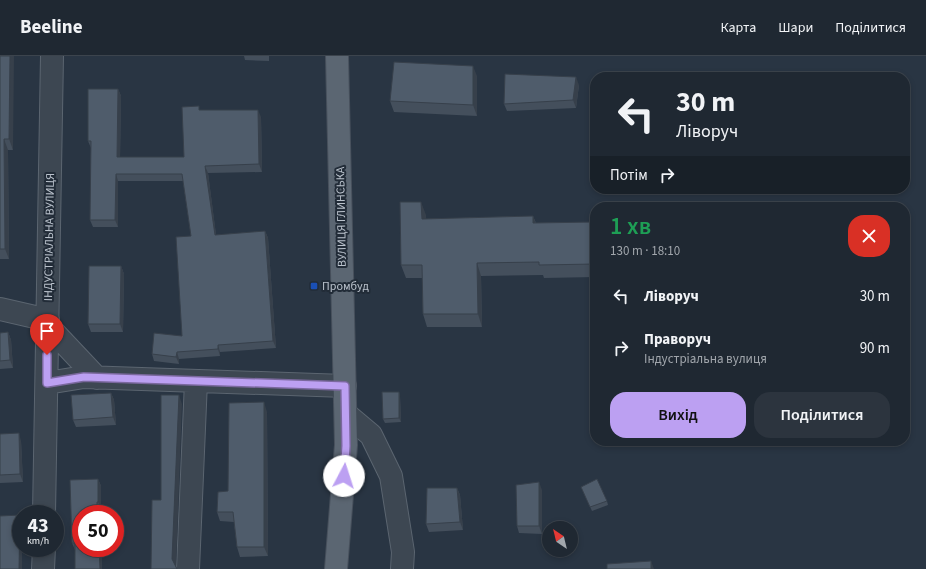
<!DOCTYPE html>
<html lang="uk">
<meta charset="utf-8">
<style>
:root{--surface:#1f2832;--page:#2c343e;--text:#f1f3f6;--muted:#a1a6ac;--line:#3c444d;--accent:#bca0f2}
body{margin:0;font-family:"Source Sans 3",sans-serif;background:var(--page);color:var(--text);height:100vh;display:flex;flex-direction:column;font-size:15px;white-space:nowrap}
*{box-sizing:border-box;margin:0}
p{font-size:13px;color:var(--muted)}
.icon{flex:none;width:22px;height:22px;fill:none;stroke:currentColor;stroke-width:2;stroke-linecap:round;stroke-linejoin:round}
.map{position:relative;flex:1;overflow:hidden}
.details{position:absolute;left:590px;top:146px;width:320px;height:244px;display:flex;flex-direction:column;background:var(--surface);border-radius:16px;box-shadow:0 2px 6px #0003,0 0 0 1px var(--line)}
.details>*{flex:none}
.hud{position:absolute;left:590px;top:16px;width:320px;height:122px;border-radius:16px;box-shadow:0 2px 6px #0003,0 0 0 1px var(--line);background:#1f2832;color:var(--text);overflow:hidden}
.needle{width:26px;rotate:325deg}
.buttons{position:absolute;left:542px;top:465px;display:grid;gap:8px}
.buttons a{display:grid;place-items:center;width:36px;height:36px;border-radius:50%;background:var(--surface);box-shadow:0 2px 6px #0003,0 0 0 1px var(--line);font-size:20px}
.speed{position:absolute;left:12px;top:449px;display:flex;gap:8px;font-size:20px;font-weight:700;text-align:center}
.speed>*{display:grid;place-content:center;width:52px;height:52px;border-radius:50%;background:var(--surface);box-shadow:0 2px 6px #0003,0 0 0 1px var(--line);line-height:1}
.speed small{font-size:10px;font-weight:400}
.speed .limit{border:6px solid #d22;background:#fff;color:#111}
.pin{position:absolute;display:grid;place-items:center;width:34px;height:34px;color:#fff;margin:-41px -17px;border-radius:50% 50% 50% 0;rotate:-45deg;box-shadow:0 0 4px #0007}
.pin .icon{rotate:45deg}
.me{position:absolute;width:44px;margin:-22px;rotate:5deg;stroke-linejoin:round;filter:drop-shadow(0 0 3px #0008)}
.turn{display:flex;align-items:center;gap:14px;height:84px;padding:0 20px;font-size:18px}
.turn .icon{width:52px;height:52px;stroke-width:2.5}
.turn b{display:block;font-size:28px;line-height:34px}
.then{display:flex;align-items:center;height:38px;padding:0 20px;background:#0003;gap:8px;font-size:15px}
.round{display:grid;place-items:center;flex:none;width:42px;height:42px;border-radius:16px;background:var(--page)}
.head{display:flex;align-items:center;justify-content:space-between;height:68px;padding:0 20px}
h1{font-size:24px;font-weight:600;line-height:30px;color:#1e9e55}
.action{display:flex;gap:8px;margin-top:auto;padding:8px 20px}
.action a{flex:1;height:46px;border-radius:16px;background:var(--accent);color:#111;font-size:16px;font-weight:600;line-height:46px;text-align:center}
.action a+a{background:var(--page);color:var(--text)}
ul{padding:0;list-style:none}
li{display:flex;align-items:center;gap:12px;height:52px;padding:0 20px}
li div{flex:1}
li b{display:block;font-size:15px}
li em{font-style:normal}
header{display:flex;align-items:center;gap:24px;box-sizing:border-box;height:56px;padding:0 20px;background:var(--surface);border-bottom:1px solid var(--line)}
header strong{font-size:19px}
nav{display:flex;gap:22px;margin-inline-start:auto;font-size:14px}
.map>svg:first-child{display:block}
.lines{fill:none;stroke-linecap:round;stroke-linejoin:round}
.minor-casing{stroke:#5b6570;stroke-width:24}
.major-casing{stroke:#47505c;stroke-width:24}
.minor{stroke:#3d4752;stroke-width:22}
.major{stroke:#5b6672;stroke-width:22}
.wall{fill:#444f5c}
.shaded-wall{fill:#37404b}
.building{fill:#4f5c6b;stroke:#37404b}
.route-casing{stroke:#7a689d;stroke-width:10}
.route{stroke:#bca0f2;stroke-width:7}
.transit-dot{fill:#1a4fb4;stroke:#222c38;stroke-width:1.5}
.labels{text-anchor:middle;stroke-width:4;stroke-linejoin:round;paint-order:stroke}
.street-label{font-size:12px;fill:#bac2cc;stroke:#222c38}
.poi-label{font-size:12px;fill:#bac2cc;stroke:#222c38;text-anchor:start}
</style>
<header>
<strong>Beeline</strong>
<nav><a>Карта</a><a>Шари</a><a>Поділитися</a></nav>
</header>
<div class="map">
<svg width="926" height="513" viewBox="0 0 926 513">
<rect width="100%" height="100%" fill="#293543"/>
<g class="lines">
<!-- minor casing -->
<g class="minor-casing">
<path id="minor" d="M0 253 48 264
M48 270 97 322
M47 327 84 321 345 330
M346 358 371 379 391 420 403 496 402 513
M44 458 52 0
M43 513 44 492
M188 513 196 325"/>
</g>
<!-- major casing -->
<g class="major-casing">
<path id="major" d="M336 513 346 389 337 0"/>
</g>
<!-- minor -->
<use href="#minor" class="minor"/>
<!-- major -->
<use href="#major" class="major"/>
</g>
<!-- wall -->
<path class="wall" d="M0 0 13 94H8L9 203H0Z
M244 0H269V5L245 4Z
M477 20V60L394 56 390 45Z
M579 29 576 52 507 55 504 48Z
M118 33 121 40 120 101H184L200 54 261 61 262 116 208 117 216 179 265 175 268 182 276 292 220 296V300L179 303V308L154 305 152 298 182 280 191 180 183 125H118V171H93L90 164 91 92 88 85Z
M426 159V163L533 160 536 167 595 166V221L544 222 543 219 481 220 482 271H427L423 258 422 222H406L401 209Z
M121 210 124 218 123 276H91L88 268Z
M8 276 11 284 13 312 0 313V277Z
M399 336 400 340 401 366 385 367 383 363Z
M111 337 114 344 116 369 76 371 73 364Z
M267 356 268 500 240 501 237 491 234 466 220 465 217 456 228 435Z
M0 378 21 385 23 426 0 427Z
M98 423 101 430V454H99L100 458H81V492H101L102 513H75V494L72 487 70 424Z
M581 431 607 445 608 449 592 455Z
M457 432 460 439 463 474 429 476 426 468Z
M542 434V478L519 477 517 470Z"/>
<!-- shaded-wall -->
<path class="shaded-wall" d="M10 0H14L13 94 9 83Z
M473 10 477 20V60L473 49Z
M576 21 579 29 576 52 573 44Z
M118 33 121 40 120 108 117 101Z
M258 54 261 61 262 116 259 108Z
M4 83 8 94 9 203 5 193Z
M205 110 208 117 217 186 215 179Z
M116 118 118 125V171L115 164Z
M421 146 426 159V176L422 163Z
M533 160 538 173 533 167Z
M265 175 268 182 276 292 273 285Z
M477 207 481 220 482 271 478 258Z
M121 210 124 218 123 276 120 268Z
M8 276 11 284 13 312 10 304Z
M218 289 220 296V300L218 293Z
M177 296 179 303V308L176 301Z
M399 336 400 340 401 366 399 362Z
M111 337 114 344 116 369 113 361Z
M179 339 182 348 176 512 172 503Z
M264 346 267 356 268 500 264 491Z
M19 377 21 385 23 426 20 418Z
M98 423 101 430V454L98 446Z
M539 426 542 434V478L539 470Z
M457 432 460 439 463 474 460 466Z
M97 446 100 458H97Z
M20 459 21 463V492H22V513H19Z
M99 492H101L102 513H100Z
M651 505 654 513H651Z"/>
<!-- building -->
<path class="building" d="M0 0H10L9 83H4L5 193H0Z
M394 6 473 10V49L390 45Z
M505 18 576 21 573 44 504 48Z
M88 33H118L117 101H184L182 51 199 50V54H258L259 108 205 110 215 179 265 175 273 285 218 289V293L177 296 176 301 152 298 154 277 182 280 176 181 191 180 182 118H116L115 164H90L91 85H88Z
M400 146H421L422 163 533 160V167L595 166V208L539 209V206L477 207 478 258H423L422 209H401Z
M89 210H121L120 268H88Z
M8 276 10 304 0 305V277Z
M382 336H399V362L383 363Z
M111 337 113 361 73 364 71 339Z
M161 339H179L172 503 177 513H151L152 444H161Z
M264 346V491H237L233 456H217L218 436 228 435 229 347Z
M19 377 20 418 0 419V378Z
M98 423V446H97V458H81V492H99L100 513H75V487H72L70 424Z
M597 423 607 445 590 451 581 431Z
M539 426V470H517L516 429Z
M427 432H457L460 466 426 468Z
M20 459 19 513H0V460Z
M651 505V513H607V508Z"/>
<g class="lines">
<!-- route casing -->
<g class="route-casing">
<path id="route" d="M47 299V327L84 321 345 330 346 390 344 420"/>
</g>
<!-- route -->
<use href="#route" class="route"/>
</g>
<!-- markers -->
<rect class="transit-dot" x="310" y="226" width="8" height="8" rx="2"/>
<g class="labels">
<!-- street labels -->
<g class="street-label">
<text transform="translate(341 161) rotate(-91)" y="4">ВУЛИЦЯ ГЛИНСЬКА</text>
<text transform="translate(49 181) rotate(-89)" y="4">ІНДУСТРІАЛЬНА ВУЛИЦЯ</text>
</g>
<!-- poi labels -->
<g class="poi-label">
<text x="322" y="234">Промбуд</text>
</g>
</g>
</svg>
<div class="buttons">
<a><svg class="needle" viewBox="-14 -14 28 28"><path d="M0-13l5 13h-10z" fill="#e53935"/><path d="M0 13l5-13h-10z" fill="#a1a6ac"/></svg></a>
</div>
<div class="speed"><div>43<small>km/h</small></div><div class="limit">50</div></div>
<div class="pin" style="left:47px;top:299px;background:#d93025"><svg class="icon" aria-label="arrive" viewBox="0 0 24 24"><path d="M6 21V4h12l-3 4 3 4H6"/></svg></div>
<svg class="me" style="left:344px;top:420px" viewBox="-20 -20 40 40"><circle r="19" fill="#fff"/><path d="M0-13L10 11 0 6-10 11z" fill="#bca0f2"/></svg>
<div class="hud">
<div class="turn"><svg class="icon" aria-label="left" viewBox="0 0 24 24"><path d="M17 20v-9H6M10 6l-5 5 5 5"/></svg><div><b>30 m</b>Ліворуч</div></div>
<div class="then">Потім<svg class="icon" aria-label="right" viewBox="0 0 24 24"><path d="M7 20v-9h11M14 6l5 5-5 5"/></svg></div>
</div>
<section class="details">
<div class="head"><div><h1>1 хв</h1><p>130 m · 18:10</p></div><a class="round" style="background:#d93025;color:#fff"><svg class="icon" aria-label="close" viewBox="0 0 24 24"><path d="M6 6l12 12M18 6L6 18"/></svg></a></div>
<ul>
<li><svg class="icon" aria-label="left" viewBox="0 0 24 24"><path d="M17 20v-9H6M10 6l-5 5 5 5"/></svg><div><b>Ліворуч</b></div><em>30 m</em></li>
<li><svg class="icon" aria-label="right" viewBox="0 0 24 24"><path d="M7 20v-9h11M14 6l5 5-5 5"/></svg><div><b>Праворуч</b><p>Індустріальна вулиця</p></div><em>90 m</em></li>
</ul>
<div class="action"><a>Вихід</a><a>Поділитися</a></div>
</section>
</div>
